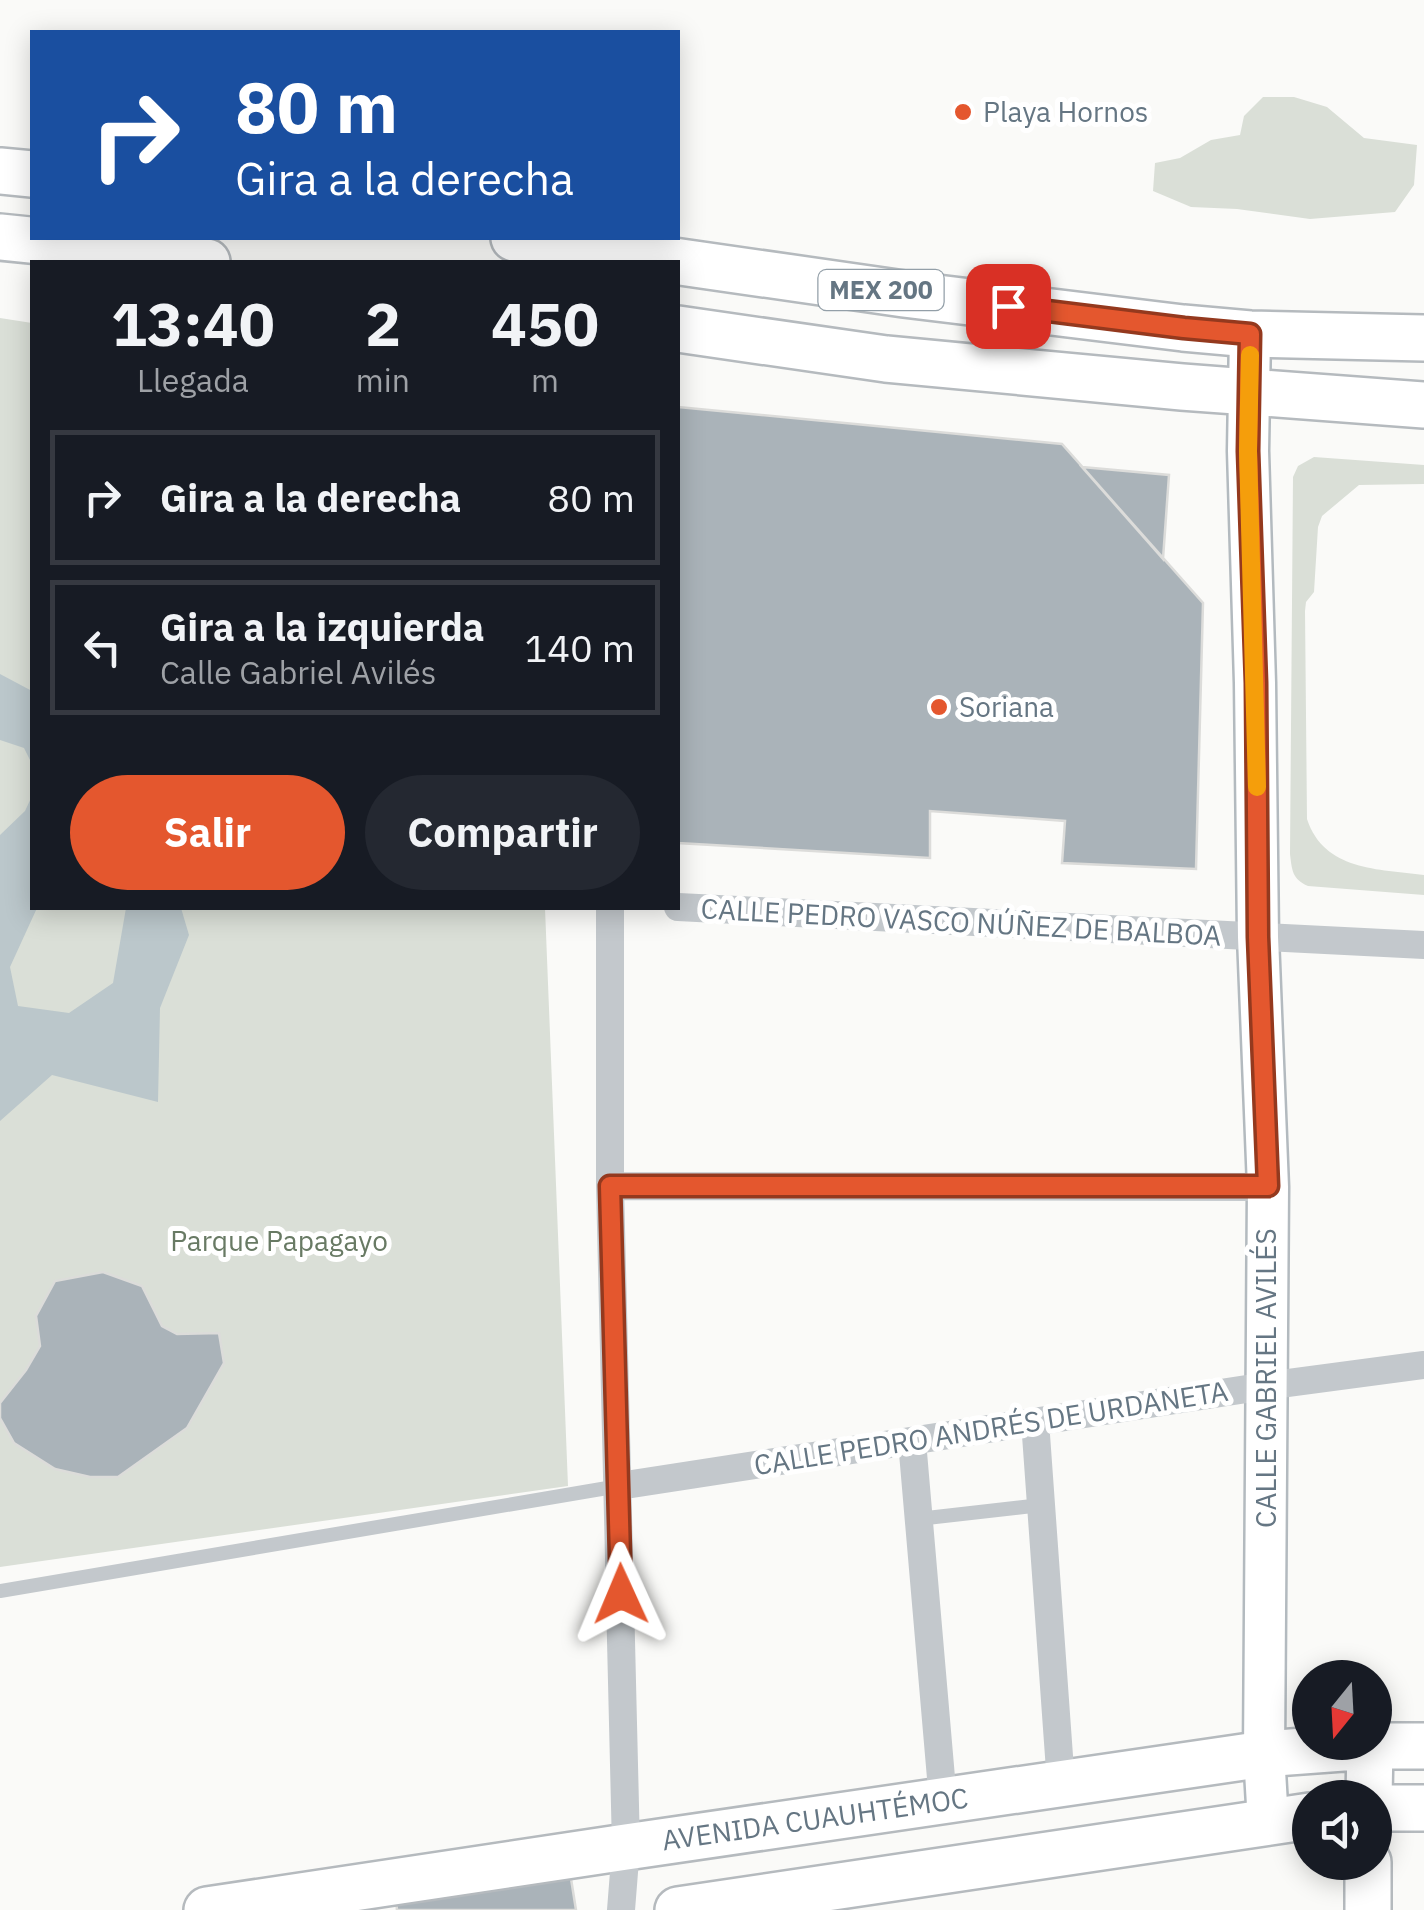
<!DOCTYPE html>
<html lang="es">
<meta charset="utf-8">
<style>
:root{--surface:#171b24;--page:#242831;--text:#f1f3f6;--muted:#9ea1a6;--line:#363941;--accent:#e4572e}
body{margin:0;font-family:"IBM Plex Sans",sans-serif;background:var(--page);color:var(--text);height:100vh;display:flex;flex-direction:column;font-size:38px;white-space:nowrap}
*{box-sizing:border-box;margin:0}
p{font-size:32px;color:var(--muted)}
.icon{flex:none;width:55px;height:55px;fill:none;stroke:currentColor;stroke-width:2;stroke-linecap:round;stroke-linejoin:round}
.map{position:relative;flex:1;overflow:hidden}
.panel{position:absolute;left:30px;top:260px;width:650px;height:650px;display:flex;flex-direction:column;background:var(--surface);border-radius:0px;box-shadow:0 5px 25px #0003}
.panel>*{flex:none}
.banner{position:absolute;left:30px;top:30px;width:650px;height:210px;border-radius:0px;box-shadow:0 5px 25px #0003;background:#1a4fa0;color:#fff;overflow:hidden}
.needle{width:65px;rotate:198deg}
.fabs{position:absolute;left:1292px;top:1660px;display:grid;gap:20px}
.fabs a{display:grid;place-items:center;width:100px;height:100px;border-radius:50%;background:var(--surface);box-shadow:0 5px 25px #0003;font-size:50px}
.pin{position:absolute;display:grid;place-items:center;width:85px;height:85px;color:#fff;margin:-42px;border-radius:20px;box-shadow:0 5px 15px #0006}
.me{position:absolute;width:110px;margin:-55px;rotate:359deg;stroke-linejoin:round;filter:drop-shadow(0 0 8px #0008)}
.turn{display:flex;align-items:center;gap:35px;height:210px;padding:0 40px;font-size:45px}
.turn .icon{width:130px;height:130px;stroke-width:2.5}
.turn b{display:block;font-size:70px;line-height:85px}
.eta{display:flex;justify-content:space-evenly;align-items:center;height:170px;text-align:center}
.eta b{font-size:60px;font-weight:700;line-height:70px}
.action{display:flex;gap:20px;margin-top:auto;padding:20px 40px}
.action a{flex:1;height:115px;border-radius:60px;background:var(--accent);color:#fff;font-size:40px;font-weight:700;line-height:115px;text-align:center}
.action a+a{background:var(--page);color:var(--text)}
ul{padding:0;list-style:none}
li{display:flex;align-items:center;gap:30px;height:135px;margin:0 20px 15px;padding:0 20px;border:5px solid var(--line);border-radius:0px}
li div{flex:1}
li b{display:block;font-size:38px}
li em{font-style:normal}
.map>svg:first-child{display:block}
.green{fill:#dadfd7}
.water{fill:#bbc7cb}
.building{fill:#aab3b9;stroke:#dcdcda;stroke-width:2.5}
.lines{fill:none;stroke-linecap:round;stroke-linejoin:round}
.secondary-casing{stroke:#b3babf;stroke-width:45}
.primary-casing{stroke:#b5babe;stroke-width:50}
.lane{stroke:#c3c8cc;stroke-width:14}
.street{stroke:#c3c8cc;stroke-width:28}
.secondary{stroke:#fff;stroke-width:40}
.primary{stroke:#fff;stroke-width:45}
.route-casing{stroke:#94391e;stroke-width:25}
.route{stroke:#e4572e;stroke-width:18}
.slow{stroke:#f59e0b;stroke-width:18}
.poi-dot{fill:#e4572e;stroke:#fff;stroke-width:4}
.labels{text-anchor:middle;stroke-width:10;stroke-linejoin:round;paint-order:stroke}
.shield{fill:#fff;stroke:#939fa8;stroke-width:2.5}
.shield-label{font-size:25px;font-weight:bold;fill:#657683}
.poi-label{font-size:28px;fill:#657683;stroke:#fff;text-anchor:start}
.street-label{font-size:28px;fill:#657683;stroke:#fff}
.park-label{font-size:28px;fill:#687a64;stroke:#fff}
</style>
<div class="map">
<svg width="1424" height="1910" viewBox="0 0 1424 1910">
<rect width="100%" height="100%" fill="#fafaf8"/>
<!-- green -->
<path class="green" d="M1263 97H1294L1327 107 1364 138 1417 145 1414 185 1395 212 1310 219 1237 209 1191 207 1153 191 1155 163 1180 158 1211 140 1240 135 1244 116Z
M0 318 32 323V908H545L568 1486 0 1567Z
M1314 457 1424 465V484L1359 485 1322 516 1318 527 1314 592 1306 602 1305 611 1307 819C1324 871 1379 869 1424 875V895L1308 886C1292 879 1292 870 1290 854L1293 477 1298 466Z"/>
<!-- water -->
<path class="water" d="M0 674 32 691V764L24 748 0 740Z
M32 796V908H37L10 967 18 1006 69 1013 113 983 126 908H181L189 935 160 1008 158 1102 52 1075 0 1121V835L25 811Z"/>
<!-- building -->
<path class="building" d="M678 407 1062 444 1203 603 1196 869 1062 863 1065 821 930 811V858L678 843Z
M1082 467 1169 475 1163 559Z
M103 1272 142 1286 162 1326 177 1334 219 1333 224 1363 187 1428 118 1477H90L55 1469 14 1443 0 1418V1403L26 1370 40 1346 36 1316 55 1281Z
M569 1866 576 1910H397L395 1892Z"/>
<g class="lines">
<!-- secondary casing -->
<g class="secondary-casing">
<path id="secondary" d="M1250 334 1248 451 1255 683 1258 937 1268 1187 1264 1754 1268 1822"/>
</g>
<!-- primary casing -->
<g class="primary-casing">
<path id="primary" d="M0 171 32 174
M0 237 79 245 207 262
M514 238 904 294 1183 328 1250 334 1424 338
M678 329 886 359 1182 387 1424 405
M1369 1798 1370 1746
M1375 1808H1424
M207 1910 626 1847 1264 1754 1370 1746H1424
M678 1910 1310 1816
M1368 1910V1862"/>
</g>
<!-- lane -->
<path class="lane" d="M918 1519 1041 1505
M0 1591 619 1486"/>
<!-- street -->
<path class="street" d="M678 907 1424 945
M610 908V1186L626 1847 621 1910
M610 1186 1268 1187
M1035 1421 1061 1784
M912 1441 943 1801
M619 1486 1266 1386 1424 1365"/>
<!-- secondary -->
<use href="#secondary" class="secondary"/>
<!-- primary -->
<use href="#primary" class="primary"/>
</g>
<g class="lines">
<!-- route casing -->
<g class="route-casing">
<path id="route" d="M621 1594 610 1186H1268L1258 937 1256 683 1248 451 1250 334 1184 328 1008 306"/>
</g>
<!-- route -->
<use href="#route" class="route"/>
<!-- slow -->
<path class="slow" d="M1250 355 1248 451 1257 787"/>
</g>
<!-- markers -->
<g class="poi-dot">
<circle cx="963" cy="112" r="10"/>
<circle cx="939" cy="707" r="10"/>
</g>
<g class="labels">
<!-- shield labels -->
<rect class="shield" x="818.5" y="270" width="125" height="40" rx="8"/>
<g class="shield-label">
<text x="881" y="299">MEX 200</text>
</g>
<!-- poi labels -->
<g class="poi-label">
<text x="983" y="122">Playa Hornos</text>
<text x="959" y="717">Soriana</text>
</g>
<!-- street labels -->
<g class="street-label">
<text transform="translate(961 922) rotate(3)" y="10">CALLE PEDRO VASCO NÚÑEZ DE BALBOA</text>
<text transform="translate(1266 1378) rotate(-90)" y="10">CALLE GABRIEL AVILÉS</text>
<text transform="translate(991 1428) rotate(-9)" y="10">CALLE PEDRO ANDRÉS DE URDANETA</text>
<text transform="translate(815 1819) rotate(-8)" y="10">AVENIDA CUAUHTÉMOC</text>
</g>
<!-- park labels -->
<g class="park-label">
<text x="279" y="1251">Parque Papagayo</text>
</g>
</g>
</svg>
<div class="fabs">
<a><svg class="needle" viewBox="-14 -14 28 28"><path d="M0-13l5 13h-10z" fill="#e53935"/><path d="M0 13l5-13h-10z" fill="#9ea1a6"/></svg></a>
<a><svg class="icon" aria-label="sound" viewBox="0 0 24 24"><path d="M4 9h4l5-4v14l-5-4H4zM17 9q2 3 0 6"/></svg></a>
</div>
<div class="pin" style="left:1008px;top:306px;background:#d93025"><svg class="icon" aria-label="arrive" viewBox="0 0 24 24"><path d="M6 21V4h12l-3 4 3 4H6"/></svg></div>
<svg class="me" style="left:621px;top:1594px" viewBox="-20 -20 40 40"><path d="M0-17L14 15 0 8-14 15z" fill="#e4572e" stroke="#fff" stroke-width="4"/></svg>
<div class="banner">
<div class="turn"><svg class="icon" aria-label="right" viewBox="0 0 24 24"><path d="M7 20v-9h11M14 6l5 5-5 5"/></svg><div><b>80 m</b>Gira a la derecha</div></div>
</div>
<section class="panel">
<div class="eta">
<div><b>13:40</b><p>Llegada</p></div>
<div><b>2</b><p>min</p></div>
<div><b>450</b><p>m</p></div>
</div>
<ul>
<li><svg class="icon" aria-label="right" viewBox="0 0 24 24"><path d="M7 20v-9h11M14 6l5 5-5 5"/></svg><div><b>Gira a la derecha</b></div><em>80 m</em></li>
<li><svg class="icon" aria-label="left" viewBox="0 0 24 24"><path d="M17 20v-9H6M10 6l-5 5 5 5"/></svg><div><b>Gira a la izquierda</b><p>Calle Gabriel Avilés</p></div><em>140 m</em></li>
</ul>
<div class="action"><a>Salir</a><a>Compartir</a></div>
</section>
</div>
